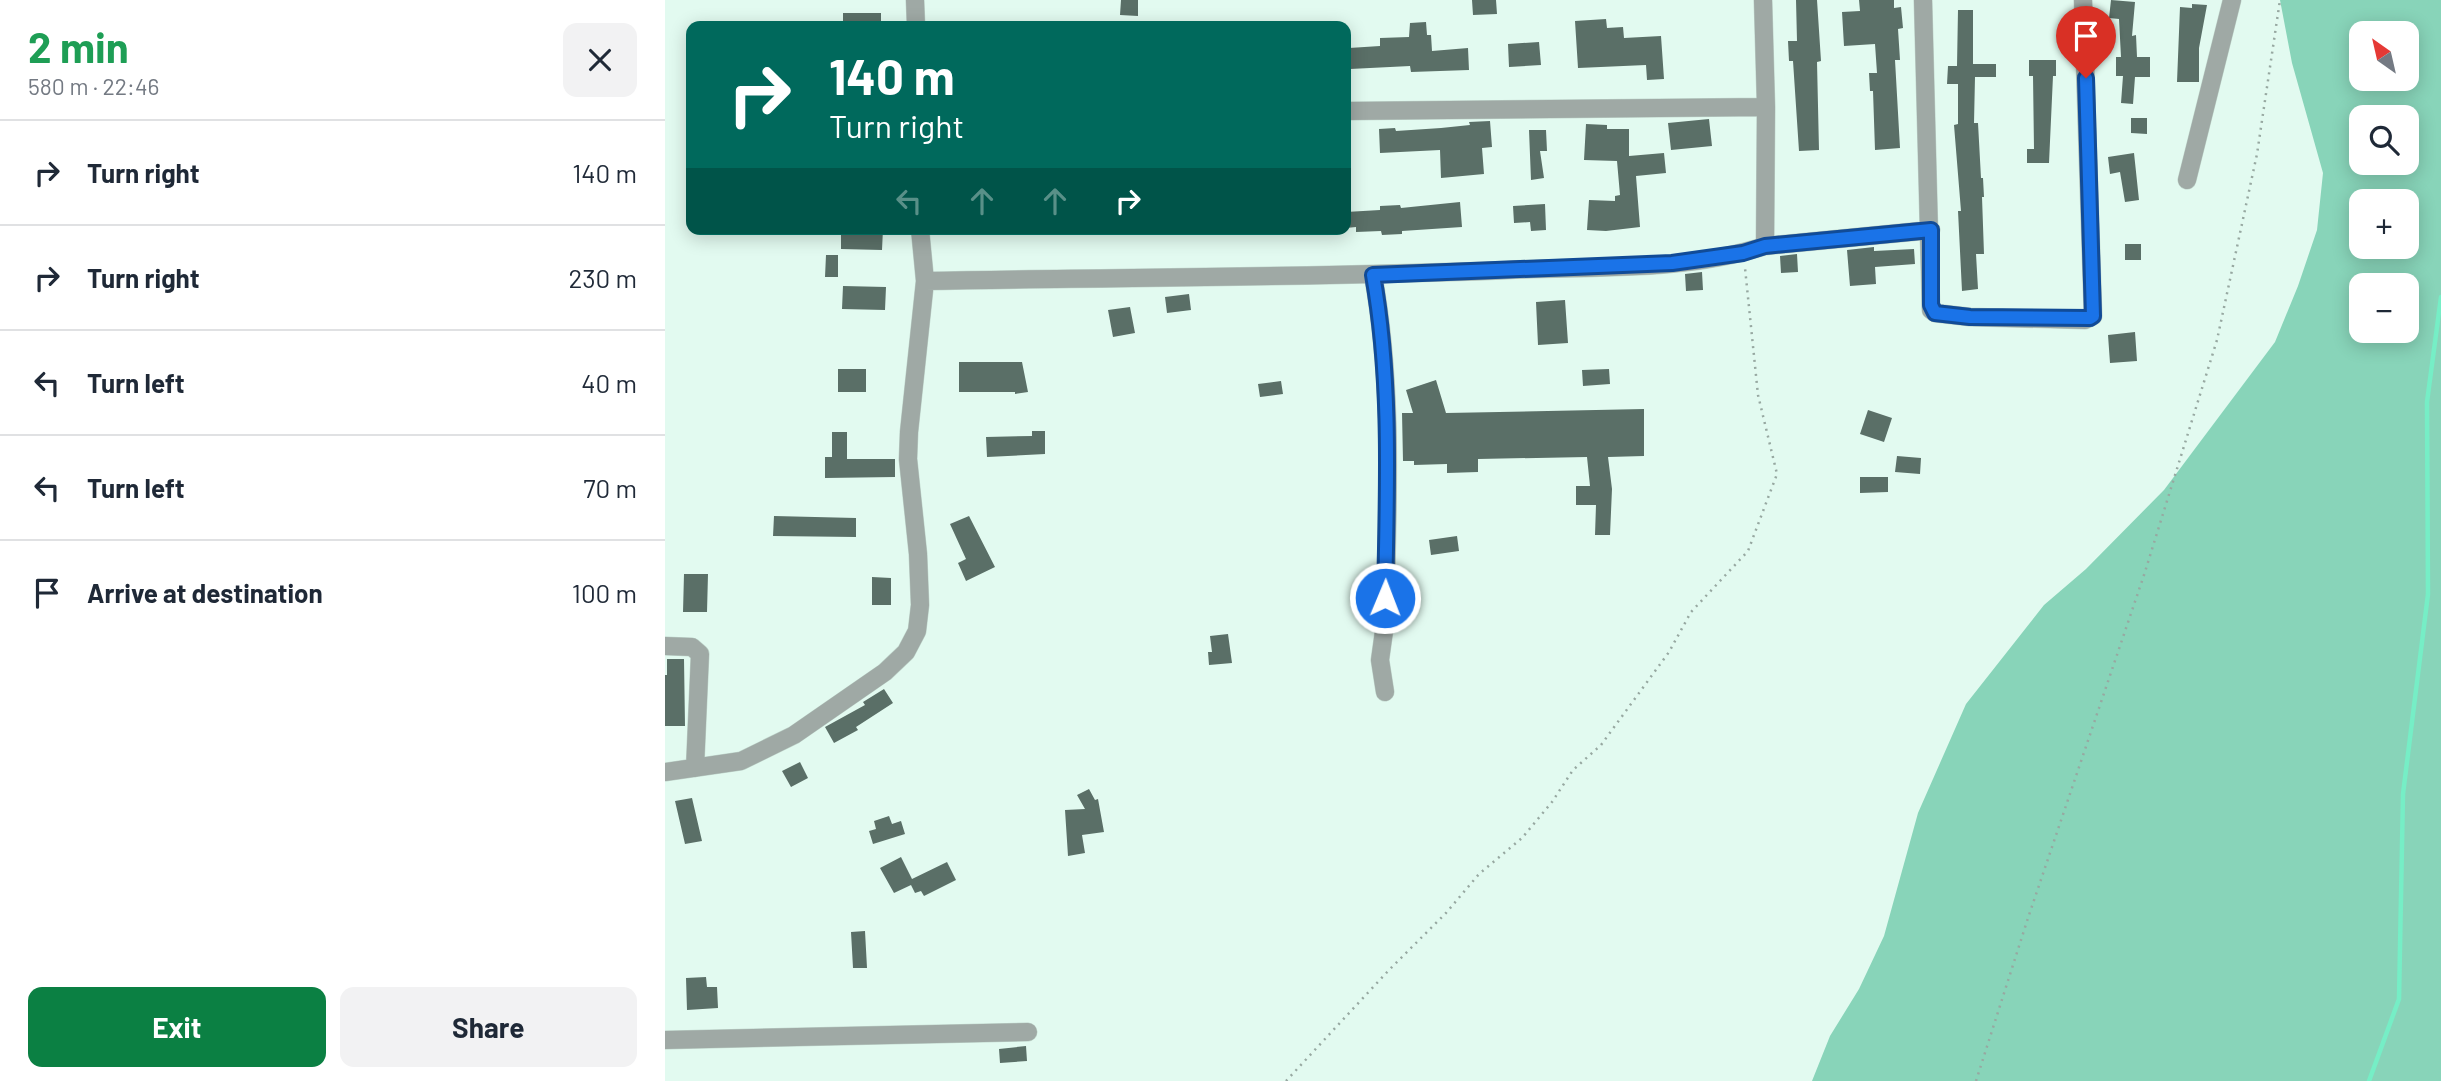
<!DOCTYPE html>
<meta charset="utf-8">
<style>
:root{--surface:#fff;--page:#f2f2f3;--text:#1f2937;--muted:#747a83;--line:#e0e1e3;--accent:#0b8043}
body{margin:0;font-family:Barlow,sans-serif;background:var(--page);color:var(--text);height:100vh;display:flex;flex-direction:column;font-size:26px;white-space:nowrap}
*{box-sizing:border-box;margin:0}
p{font-size:23px;color:var(--muted)}
.icon{flex:none;width:38px;height:38px;fill:none;stroke:currentColor;stroke-width:2;stroke-linecap:round;stroke-linejoin:round}
.map{position:relative;flex:1;overflow:hidden}
.panel{display:flex;flex-direction:column;background:var(--surface);width:665px}
.panel>*{flex:none}
.top-card{position:absolute;left:21px;top:21px;width:665px;height:214px;border-radius:14px;box-shadow:0 4px 18px #0003;background:#00695c;color:#fff;overflow:hidden}
.needle{width:46px;rotate:326deg}
.buttons{position:absolute;left:1684px;top:21px;display:grid;gap:14px}
.buttons a{display:grid;place-items:center;width:70px;height:70px;border-radius:14px;background:var(--surface);box-shadow:0 4px 18px #0003;font-size:35px}
.pin{position:absolute;display:grid;place-items:center;width:60px;height:60px;color:#fff;margin:-72px -30px;border-radius:50% 50% 50% 0;rotate:-45deg;box-shadow:0 0 7px #0007}
.pin .icon{rotate:45deg}
.me{position:absolute;width:77px;margin:-38px;rotate:1deg;stroke-linejoin:round;filter:drop-shadow(0 0 5px #0008)}
.turn{display:flex;align-items:center;gap:24px;height:147px;padding:0 28px;font-size:32px}
.turn .icon{width:91px;height:91px;stroke-width:2.5}
.turn b{display:block;font-size:49px;line-height:60px}
.lanes{display:flex;align-items:center;height:66px;padding:0 28px;background:#0003;justify-content:center;gap:35px;direction:ltr}
.lanes .off{opacity:.35}
.round{display:grid;place-items:center;flex:none;width:74px;height:74px;border-radius:14px;background:var(--page)}
.summary{display:flex;align-items:center;justify-content:space-between;height:119px;padding:0 28px}
h1{font-size:42px;font-weight:700;line-height:52px;color:#1e9e55}
.cta{display:flex;gap:14px;margin-top:auto;padding:14px 28px}
.cta a{flex:1;height:80px;border-radius:14px;background:var(--accent);color:#fff;font-size:28px;font-weight:700;line-height:80px;text-align:center}
.cta a+a{background:var(--page);color:var(--text)}
ul{padding:0;list-style:none}
li{display:flex;align-items:center;gap:21px;height:105px;padding:0 28px;border-top:2px solid var(--line)}
li div{flex:1}
li b{display:block;font-size:26px}
li em{font-style:normal}
main{display:flex;flex:1;min-height:0}
.map>svg:first-child{display:block}
.green{fill:#88d4b9;fill-rule:evenodd}
.lines{fill:none;stroke-linecap:round;stroke-linejoin:round}
.stream{stroke:#76eec6;stroke-width:4.5}
.building{fill:#5a6f67}
.minor-casing{stroke:#bfd4cb;stroke-width:19}
.path{stroke:#97a8a1;stroke-width:2.5;stroke-dasharray:2 5;stroke-linecap:butt}
.minor{stroke:#9fa9a5;stroke-width:18}
.route-casing{stroke:#114b97;stroke-width:18}
.route{stroke:#1a73e8;stroke-width:12}
</style>
<main>
<section class="panel">
<div class="summary"><div><h1>2 min</h1><p>580 m · 22:46</p></div><a class="round"><svg class="icon" aria-label="close" viewBox="0 0 24 24"><path d="M6 6l12 12M18 6L6 18"/></svg></a></div>
<ul>
<li><svg class="icon" aria-label="right" viewBox="0 0 24 24"><path d="M7 20v-9h11M14 6l5 5-5 5"/></svg><div><b>Turn right</b></div><em>140 m</em></li>
<li><svg class="icon" aria-label="right" viewBox="0 0 24 24"><path d="M7 20v-9h11M14 6l5 5-5 5"/></svg><div><b>Turn right</b></div><em>230 m</em></li>
<li><svg class="icon" aria-label="left" viewBox="0 0 24 24"><path d="M17 20v-9H6M10 6l-5 5 5 5"/></svg><div><b>Turn left</b></div><em>40 m</em></li>
<li><svg class="icon" aria-label="left" viewBox="0 0 24 24"><path d="M17 20v-9H6M10 6l-5 5 5 5"/></svg><div><b>Turn left</b></div><em>70 m</em></li>
<li><svg class="icon" aria-label="arrive" viewBox="0 0 24 24"><path d="M6 21V4h12l-3 4 3 4H6"/></svg><div><b>Arrive at destination</b></div><em>100 m</em></li>
</ul>
<div class="cta"><a>Exit</a><a>Share</a></div>
</section>
<div class="map">
<svg width="1776" height="1081" viewBox="0 0 1776 1081">
<rect width="100%" height="100%" fill="#e2faf0"/>
<!-- green -->
<path class="green" d="M1615 0H1776V1081H1147L1165 1036 1194 989 1219 936 1253 813 1301 704 1379 605 1421 569 1499 490 1610 342 1633 286 1652 230 1658 173 1627 63ZM1696 33H1741V79H1696ZM1696 117H1741V163H1696ZM1696 201H1741V247H1696ZM1696 285H1741V331H1696Z"/>
<g class="lines">
<!-- stream -->
<path class="stream" d="M1704 1081 1734 999 1738 794 1763 594 1762 402 1776 297"/>
</g>
<!-- building -->
<path class="building" d="M456 0H473V16L455 15Z
M807 0H831L832 14 808 15Z
M1131 0H1152L1156 61 1152 62 1154 150 1134 151 1128 61H1124L1123 41H1132Z
M1194 0H1229V8L1236 7 1238 28 1233 29 1235 60H1230L1235 148 1210 150 1208 91H1205L1204 73H1212L1210 44 1179 46 1177 12 1195 11Z
M1446 0 1470 2 1467 36 1471 35 1472 57H1485V77H1470L1468 104 1456 103 1458 76H1451V57H1456L1454 19 1444 18Z
M1527 4 1542 5 1534 48V82H1512L1515 7 1527 8Z
M1293 10H1308V64H1331V77H1310L1309 123H1313L1316 178H1318L1319 197H1317L1319 254H1311L1313 289 1297 291 1293 211H1296L1289 125 1293 124V84H1282L1283 66H1292Z
M178 13H216V26H178Z
M941 19 942 28 958 27 959 38 996 36 999 79 982 80 981 65 913 68 910 21Z
M761 22 762 35H766L767 51 803 48 804 70 746 72 745 66 685 69 684 48 715 46V38L744 37 745 23Z
M874 42 876 65 844 67 843 44Z
M1364 60H1391V76H1388L1384 163H1362V149H1369L1368 76H1364Z
M1466 118H1482V134L1466 133Z
M1044 119 1047 146 1006 150 1003 123Z
M825 121 827 147 817 148 819 174 776 178 775 150 715 153 714 129 730 128 731 131 776 128 805 125 804 122Z
M921 124 942 125V129H964V156L999 153 1001 173 971 176 975 227 941 231 922 230 924 200 950 201V196L955 195 952 161 919 160Z
M864 130H881L882 151H875L879 178 866 180Z
M1469 153 1474 200 1460 202 1455 172 1445 174 1443 157Z
M795 202 797 227 737 231V234L717 235 716 231 691 232V227L681 228V212L715 210V206L735 205 736 208Z
M880 204 881 230 866 231 865 222 849 223 848 206Z
M176 229H218L217 250 176 249Z
M1460 244H1476V260H1460Z
M1209 247V251L1249 249 1250 264 1210 267 1211 284 1185 286 1182 250Z
M1132 254 1133 272 1116 273 1115 256Z
M161 255H173V277H160Z
M1037 272 1038 290 1021 291 1020 274Z
M178 286 221 287 220 310 177 309Z
M524 294 526 310 502 313 500 297Z
M900 300 903 343 873 345 871 302Z
M465 307 470 333 448 337 443 310Z
M1470 332 1472 361 1445 363 1443 335Z
M294 362H357L363 392 350 394V392H294Z
M173 369H201V392H173Z
M944 369 945 384 918 386 917 370Z
M771 380 781 413 979 409V456L943 457 947 489 945 535H930L931 505H911V486H925L922 457 813 459V472L782 473V464L749 465V461H738L737 413H748L741 390Z
M616 381 618 394 595 397 593 384Z
M1203 410 1227 418 1219 442 1195 434Z
M367 431H380V454L322 457 321 437 367 436Z
M167 432H182V459H230V477L160 478V457H167Z
M1232 456 1256 458 1255 474 1230 472Z
M1195 477H1223V492L1195 493Z
M109 516 191 518V537L108 536Z
M304 516 330 567 301 581 293 563 301 559 285 524Z
M792 536 794 551 766 555 764 540Z
M19 574H43L42 612H18Z
M207 577 226 578V605H207Z
M563 634 567 663 544 665 543 652H547L545 636Z
M2 659H19L20 726H0V675H2Z
M219 689 228 703 191 727 193 730 169 743 160 727 200 705 198 702Z
M135 762 143 778 126 787 117 771Z
M424 789 430 800 433 799 439 832 417 835 420 853 403 856 400 810 420 809 412 795Z
M27 798 37 841 20 844 10 801Z
M224 816 227 824 236 821 240 834 208 844 204 831 211 829 209 821Z
M236 857 247 879 282 862 291 880 259 896 256 891 250 893 246 885 229 893 215 868Z
M200 931 202 968H188L186 932Z
M41 977 42 987H52L53 1008 22 1010 21 978Z
M361 1046 362 1061 335 1063 334 1049Z"/>
<g class="lines">
<!-- minor casing -->
<g class="minor-casing">
<path id="minor" d="M250 0 251 26
M1098 0 1101 107 1100 246
M1258 0 1266 310 1270 313 1305 317 1420 320 1428 316 1418 0
M681 111 1101 107
M1522 180 1567 0
M708 275C729 390 722 508 720 624L715 660 720 692
M260 281C454 277 648 278 842 270 927 266 1018 272 1100 246L1266 230
M0 646 27 647 35 654 30 768
M0 772 76 761 129 735 220 672 241 652 252 631 255 605 253 554 243 459 244 432 260 281 255 229
M0 1040 363 1032"/>
</g>
<!-- path -->
<path class="path" d="M621 1081 724 970 781 913 814 874 857 838 887 802 908 770 936 745 1004 652 1026 612 1083 551 1112 474 1093 395 1080 268
M1311 1081 1363 918 1479 575 1552 340 1592 154 1615 0"/>
<!-- minor -->
<use href="#minor" class="minor"/>
</g>
<g class="lines">
<!-- route casing -->
<g class="route-casing">
<path id="route" d="M720 598C722 490 727 382 708 275L1007 263 1078 253 1100 246 1266 230V305L1270 313 1305 317 1425 318 1428 316 1421 78"/>
</g>
<!-- route -->
<use href="#route" class="route"/>
</g>
</svg>
<div class="buttons">
<a><svg class="needle" viewBox="-14 -14 28 28"><path d="M0-13l5 13h-10z" fill="#e53935"/><path d="M0 13l5-13h-10z" fill="#747a83"/></svg></a>
<a><svg class="icon" aria-label="search" viewBox="0 0 24 24"><circle cx="10" cy="10" r="6"/><path d="M15 15l6 6"/></svg></a>
<a>+</a>
<a>−</a>
</div>
<div class="pin" style="left:1421px;top:78px;background:#d93025"><svg class="icon" aria-label="arrive" viewBox="0 0 24 24"><path d="M6 21V4h12l-3 4 3 4H6"/></svg></div>
<svg class="me" style="left:720px;top:598px" viewBox="-20 -20 40 40"><circle r="17" fill="#1a73e8" stroke="#fff" stroke-width="3"/><path d="M0-11L8 9 0 5-8 9z" fill="#fff"/></svg>
<div class="top-card">
<div class="turn"><svg class="icon" aria-label="right" viewBox="0 0 24 24"><path d="M7 20v-9h11M14 6l5 5-5 5"/></svg><div><b>140 m</b>Turn right</div></div>
<div class="lanes"><svg class="icon off" aria-label="left" viewBox="0 0 24 24"><path d="M17 20v-9H6M10 6l-5 5 5 5"/></svg><svg class="icon off" aria-label="ahead" viewBox="0 0 24 24"><path d="M12 20V5M6 11l6-6 6 6"/></svg><svg class="icon off" aria-label="ahead" viewBox="0 0 24 24"><path d="M12 20V5M6 11l6-6 6 6"/></svg><svg class="icon" aria-label="right" viewBox="0 0 24 24"><path d="M7 20v-9h11M14 6l5 5-5 5"/></svg></div>
</div>
</div>
</main>
